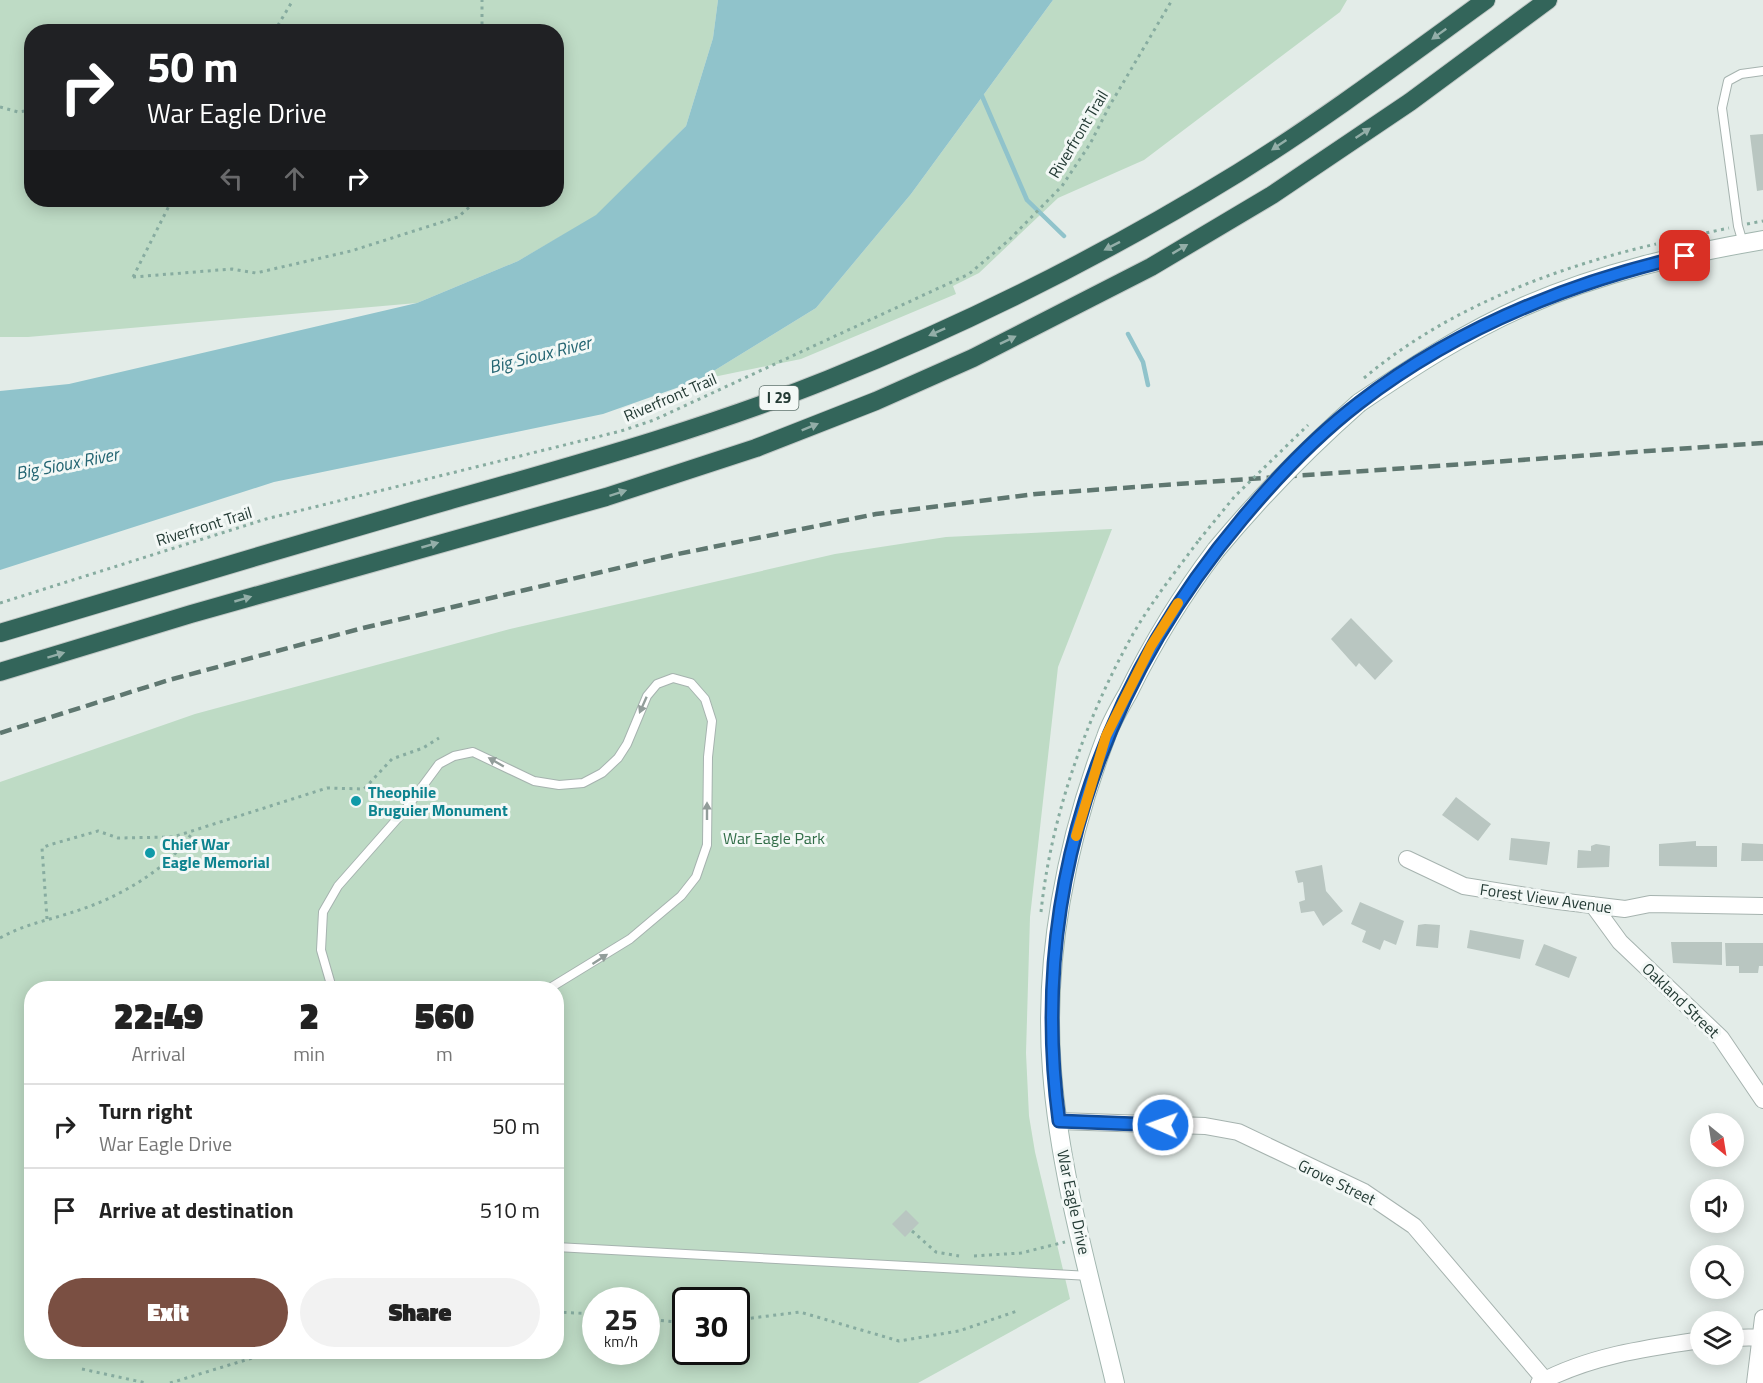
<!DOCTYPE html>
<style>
:root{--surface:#fff;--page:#f2f2f2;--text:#222;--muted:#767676;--line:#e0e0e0;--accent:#7a4f42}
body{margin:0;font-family:"Titillium Web",sans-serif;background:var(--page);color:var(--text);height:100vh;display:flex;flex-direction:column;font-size:22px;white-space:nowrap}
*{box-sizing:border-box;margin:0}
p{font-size:20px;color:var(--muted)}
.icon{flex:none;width:33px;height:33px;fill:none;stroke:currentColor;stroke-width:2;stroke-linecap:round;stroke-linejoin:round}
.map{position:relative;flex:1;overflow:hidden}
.drawer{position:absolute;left:24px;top:981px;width:540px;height:378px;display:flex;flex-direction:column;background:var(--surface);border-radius:24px;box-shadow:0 3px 15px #0003}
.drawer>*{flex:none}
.hud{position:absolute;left:24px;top:24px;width:540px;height:183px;border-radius:24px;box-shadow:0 3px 15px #0003;background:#202124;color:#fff;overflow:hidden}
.needle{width:39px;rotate:150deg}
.buttons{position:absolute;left:1690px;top:1113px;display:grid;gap:12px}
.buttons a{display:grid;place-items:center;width:54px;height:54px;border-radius:50%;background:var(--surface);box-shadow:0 3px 15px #0003;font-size:30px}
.speed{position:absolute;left:582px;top:1287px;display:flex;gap:12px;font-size:30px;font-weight:700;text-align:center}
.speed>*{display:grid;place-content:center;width:78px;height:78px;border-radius:50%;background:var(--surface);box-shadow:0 3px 15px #0003;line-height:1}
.speed small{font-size:15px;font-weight:400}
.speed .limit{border:3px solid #111;border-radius:9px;background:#fff;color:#111}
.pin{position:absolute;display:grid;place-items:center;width:51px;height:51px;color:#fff;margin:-26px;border-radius:12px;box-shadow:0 3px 9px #0006}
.me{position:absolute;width:66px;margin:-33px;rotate:272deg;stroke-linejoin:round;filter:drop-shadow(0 0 4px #0008)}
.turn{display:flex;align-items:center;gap:21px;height:126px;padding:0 24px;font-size:27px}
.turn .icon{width:78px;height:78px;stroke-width:2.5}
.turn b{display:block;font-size:42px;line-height:51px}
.lanes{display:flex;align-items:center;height:57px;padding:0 24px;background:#0003;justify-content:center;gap:30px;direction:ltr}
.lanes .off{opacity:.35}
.eta{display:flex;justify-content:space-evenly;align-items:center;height:102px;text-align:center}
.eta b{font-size:36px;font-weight:800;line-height:42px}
.primary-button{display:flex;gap:12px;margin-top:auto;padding:12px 24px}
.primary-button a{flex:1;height:69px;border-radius:36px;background:var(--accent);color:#fff;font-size:24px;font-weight:800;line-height:69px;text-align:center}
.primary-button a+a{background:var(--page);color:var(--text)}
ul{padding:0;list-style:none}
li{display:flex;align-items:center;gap:18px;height:84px;padding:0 24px;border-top:2px solid var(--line)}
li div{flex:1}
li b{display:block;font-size:22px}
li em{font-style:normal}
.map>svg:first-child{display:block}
.green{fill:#bedbc5;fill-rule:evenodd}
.water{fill:#90c3cb}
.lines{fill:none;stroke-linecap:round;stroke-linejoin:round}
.stream{stroke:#90c3cb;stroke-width:4.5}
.building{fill:#b9c6c1}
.lane-casing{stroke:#a6b3af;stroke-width:10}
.street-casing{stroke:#a6b3af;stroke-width:18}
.secondary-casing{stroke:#a2b6af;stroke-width:20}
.highway-casing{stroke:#c2c8c6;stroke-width:20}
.path{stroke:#87aca0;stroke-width:3;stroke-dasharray:3 4.5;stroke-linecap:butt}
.lane{stroke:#fff;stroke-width:8}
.street{stroke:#fff;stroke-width:16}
.secondary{stroke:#fff;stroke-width:18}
.highway{stroke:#33655a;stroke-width:18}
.rail{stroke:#5f7770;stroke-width:4.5;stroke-dasharray:12 6;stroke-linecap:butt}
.secondary-bridge-casing{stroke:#a2b6af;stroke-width:20;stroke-linecap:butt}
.path-bridge{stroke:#87aca0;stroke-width:3;stroke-dasharray:3 4.5;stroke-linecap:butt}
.secondary-bridge{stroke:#fff;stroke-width:18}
.oneway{fill:#93aea8}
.oneway2{fill:#929d9a}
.route-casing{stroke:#114b97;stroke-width:15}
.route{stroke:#1a73e8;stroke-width:10}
.slow{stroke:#f59e0b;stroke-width:10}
.culture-dot{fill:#0f9aa8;stroke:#f3f8f6;stroke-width:2}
.labels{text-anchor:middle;stroke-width:6;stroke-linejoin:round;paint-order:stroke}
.shield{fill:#f3f8f6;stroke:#62746f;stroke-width:1.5}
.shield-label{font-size:15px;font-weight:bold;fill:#243b35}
.street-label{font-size:16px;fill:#243b35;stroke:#f3f8f6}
.culture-label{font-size:16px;font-weight:bold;fill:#0d838f;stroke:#f3f8f6;text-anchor:start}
.park-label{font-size:16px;fill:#326e49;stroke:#f3f8f6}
.water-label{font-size:18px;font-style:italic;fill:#246572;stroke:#f3f8f6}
</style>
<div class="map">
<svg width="1763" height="1383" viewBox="0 0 1763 1383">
<rect width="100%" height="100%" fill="#e3ece8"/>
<!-- green -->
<path class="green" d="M0 0H718L713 38 686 126 596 216 518 261 417 303 28 337H0ZM32 32H556V200H32Z
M1053 0H1347L1340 12 1144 160 1058 198 979 273 953 286 956 294 801 359 699 380 816 308 911 194Z
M1112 529 1058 667 1030 917 1026 1053 1029 1116 1035 1152 1070 1299 918 1383H0V782L195 714 510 629 835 554 946 537ZM32 988H556V1352H32ZM596 1300H646V1352H596ZM686 1300H736V1352H686Z"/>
<!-- water -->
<path class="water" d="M718 0H1053L911 194 816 308 699 380 603 414 274 482 0 570V391L69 384 417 303 518 261 596 215 686 126 713 38Z"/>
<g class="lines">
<!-- stream -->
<path class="stream" d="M982 96 1027 200 1064 236
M1128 334 1143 362 1148 385"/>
</g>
<!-- building -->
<path class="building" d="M1763 134V190L1757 191 1750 135Z
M1351 618 1393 661 1375 680 1359 663 1356 667 1331 639Z
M1456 797 1491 824 1478 841 1442 815Z
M1511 838 1550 842 1547 865 1509 860Z
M1696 841V846H1717V867L1659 866V844Z
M1742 843 1763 844V861H1741Z
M1596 844 1610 846 1609 867 1577 868 1578 850 1591 851V846Z
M1322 865 1326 891 1343 911 1323 926 1314 911 1301 913 1299 902 1305 900 1303 882 1298 883 1295 871Z
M1360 902 1404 921 1396 945 1384 940 1380 950 1362 942 1366 931 1351 924Z
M1425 924 1440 925 1438 948 1416 946 1418 925Z
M1470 930 1524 940 1520 959 1467 948Z
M1671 942H1722V965L1673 963Z
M1725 943H1763V966H1759L1758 973H1739V966H1726Z
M1544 944 1577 957 1569 978 1535 965Z
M906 1210 919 1223 905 1237 892 1224Z"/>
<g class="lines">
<!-- lane casing -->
<g class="lane-casing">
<path id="lane" d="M1743 243 1738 226 1722 108 1728 81 1741 74 1763 71
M332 988 321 950 323 912 338 886 405 810 439 764 454 756 473 752 534 781 559 785 583 783 602 773 618 758 627 744 647 696 657 684 673 678 691 683 705 699 712 721 708 757 707 845 696 877 681 896 630 939 550 988
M556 1247 1090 1276"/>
</g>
<!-- street casing -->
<g class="street-casing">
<path id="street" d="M1407 859 1464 886 1558 901 1625 909 1650 904 1763 906
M1593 905 1620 942 1721 1038 1763 1100
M1059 1121 1205 1126 1238 1132 1364 1192 1414 1226 1545 1380
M1734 1338 1763 1337
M1539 1383C1589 1356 1646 1348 1701 1340
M1755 1383 1763 1318"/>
</g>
<!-- secondary casing -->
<g class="secondary-casing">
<path id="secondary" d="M1359 403C1412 367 1466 332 1525 306 1600 273 1682 254 1763 240
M1115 1383C1091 1281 1060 1176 1052 1071 1043 960 1066 842 1106 737 1111 722 1120 707 1128 693 1153 642 1182 595 1216 550"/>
</g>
<!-- highway casing -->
<g class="highway-casing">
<path id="highway" d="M0 633C139 592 277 550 416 510 555 470 695 433 829 379 971 322 1108 253 1238 173 1322 121 1406 58 1486 0
M0 672 191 614 606 497 756 448 876 401 973 358 1151 267 1272 195 1410 102 1548 0"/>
</g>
<!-- path -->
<path class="path" d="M274 32 293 0
M482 32V0
M0 107 18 112 32 110
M1747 224 1763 221
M1677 239 1729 228
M133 277 232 269 256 273 351 251 458 217 473 204 474 200
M133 277 172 200
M1364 378C1446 309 1553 268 1656 244
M0 603 266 519 621 431 654 420 969 274 1009 240 1062 186 1090 144 1110 105 1172 0
M1041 912C1051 816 1086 718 1133 634 1152 601 1176 571 1199 540
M47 919 42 848 49 845 98 831 118 838 173 837 327 788 364 789 392 759 423 748 439 738
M0 938C23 925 45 921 70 913 114 900 166 872 192 833
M912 1231 936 1252 959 1256
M974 1256 1021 1253 1065 1242
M556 1312 596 1314
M646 1319 686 1323
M736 1320 800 1312 899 1341 959 1331 1017 1311
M82 1369 146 1383
M170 1383 272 1352"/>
<!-- lane -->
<use href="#lane" class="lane"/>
<!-- street -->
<use href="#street" class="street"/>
<!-- secondary -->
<use href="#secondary" class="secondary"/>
<!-- highway -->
<use href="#highway" class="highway"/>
<!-- rail -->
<path class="rail" d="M0 733 169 680 359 629 678 554 876 514 1036 494 1763 443"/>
<!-- secondary-bridge casing -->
<g class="secondary-bridge-casing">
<path id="secondary-bridge" d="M1216 550C1260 497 1307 449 1359 403"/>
</g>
<!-- path-bridge -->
<path class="path-bridge" d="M1199 540 1235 496 1308 425"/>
<!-- secondary-bridge -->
<use href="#secondary-bridge" class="secondary-bridge"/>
</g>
<!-- one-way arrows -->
<defs><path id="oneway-solid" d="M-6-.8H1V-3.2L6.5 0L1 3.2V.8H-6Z" transform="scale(1.5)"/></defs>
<g class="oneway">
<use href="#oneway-solid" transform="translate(1439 34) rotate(144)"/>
<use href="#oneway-solid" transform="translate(1363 133) rotate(-34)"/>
<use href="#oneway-solid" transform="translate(1279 145) rotate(146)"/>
<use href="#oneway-solid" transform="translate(1112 246) rotate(153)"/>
<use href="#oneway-solid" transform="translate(1180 249) rotate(-31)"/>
<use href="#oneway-solid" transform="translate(937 332) rotate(156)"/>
<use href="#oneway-solid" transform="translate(1008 340) rotate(-26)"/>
<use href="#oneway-solid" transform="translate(810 427) rotate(-22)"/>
<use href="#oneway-solid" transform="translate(618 493) rotate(-18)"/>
<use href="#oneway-solid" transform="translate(430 545) rotate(-16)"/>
<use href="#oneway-solid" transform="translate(243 599) rotate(-16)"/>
<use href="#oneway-solid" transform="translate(56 655) rotate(-17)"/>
</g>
<g class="oneway2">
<use href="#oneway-solid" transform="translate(643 705) rotate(114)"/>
<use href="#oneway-solid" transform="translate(496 762) rotate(-150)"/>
<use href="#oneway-solid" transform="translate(707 811) rotate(-90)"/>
<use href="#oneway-solid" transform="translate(600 959) rotate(-33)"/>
</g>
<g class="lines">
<!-- route casing -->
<g class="route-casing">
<path id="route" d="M1163 1125 1059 1121C1029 898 1098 690 1242 519 1277 477 1316 436 1359 403 1455 329 1568 283 1685 256"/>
</g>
<!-- route -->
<use href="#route" class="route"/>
<!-- slow -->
<path class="slow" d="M1076 836 1106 736 1151 646 1178 603"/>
</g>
<!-- markers -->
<g class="culture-dot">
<circle cx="356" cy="801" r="6"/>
<circle cx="150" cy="853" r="6"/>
</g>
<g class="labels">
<!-- shield labels -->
<rect class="shield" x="759.5" y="386" width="39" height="24" rx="4.5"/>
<g class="shield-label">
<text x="779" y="403">I 29</text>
</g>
<!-- street labels -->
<g class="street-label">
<text transform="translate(1078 134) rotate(-59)" y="6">Riverfront Trail</text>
<text transform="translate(670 397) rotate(-23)" y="6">Riverfront Trail</text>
<text transform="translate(204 526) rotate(-17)" y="6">Riverfront Trail</text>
<text transform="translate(1546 898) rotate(8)" y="6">Forest View Avenue</text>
<text transform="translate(1681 1000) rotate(44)" y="6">Oakland Street</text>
<text transform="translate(1337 1182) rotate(26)" y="6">Grove Street</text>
<text transform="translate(1074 1202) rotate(78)" y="6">War Eagle Drive</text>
</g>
<!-- culture labels -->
<g class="culture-label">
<text x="368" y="798">Theophile<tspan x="368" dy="18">Bruguier Monument</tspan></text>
<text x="162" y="850">Chief War<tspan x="162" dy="18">Eagle Memorial</tspan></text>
</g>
<!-- park labels -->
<g class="park-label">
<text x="774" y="844">War Eagle Park</text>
</g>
<!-- water labels -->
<g class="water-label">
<text transform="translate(540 355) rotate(-14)" y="6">Big Sioux River</text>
<text transform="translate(67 464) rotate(-11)" y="6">Big Sioux River</text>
</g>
</g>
</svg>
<div class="buttons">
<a><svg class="needle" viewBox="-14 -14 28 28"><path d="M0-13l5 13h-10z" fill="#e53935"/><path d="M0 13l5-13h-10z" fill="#767676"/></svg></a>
<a><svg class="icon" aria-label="sound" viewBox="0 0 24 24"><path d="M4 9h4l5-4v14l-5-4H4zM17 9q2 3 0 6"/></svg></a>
<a><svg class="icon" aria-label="search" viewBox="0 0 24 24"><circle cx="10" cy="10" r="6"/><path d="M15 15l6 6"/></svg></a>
<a><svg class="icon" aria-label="layers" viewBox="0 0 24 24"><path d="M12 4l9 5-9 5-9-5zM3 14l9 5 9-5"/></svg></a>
</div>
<div class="speed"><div>25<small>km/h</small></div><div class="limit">30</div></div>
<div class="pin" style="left:1685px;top:256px;background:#d93025"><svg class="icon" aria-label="arrive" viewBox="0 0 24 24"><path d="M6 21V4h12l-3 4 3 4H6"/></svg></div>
<svg class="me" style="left:1163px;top:1125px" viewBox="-20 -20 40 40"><circle r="17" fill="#1a73e8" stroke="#fff" stroke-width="3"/><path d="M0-11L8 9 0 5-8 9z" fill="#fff"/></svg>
<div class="hud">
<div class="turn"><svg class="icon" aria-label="right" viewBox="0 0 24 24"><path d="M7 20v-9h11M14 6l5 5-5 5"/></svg><div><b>50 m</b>War Eagle Drive</div></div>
<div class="lanes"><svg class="icon off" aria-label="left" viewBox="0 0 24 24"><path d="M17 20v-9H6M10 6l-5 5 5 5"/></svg><svg class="icon off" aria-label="ahead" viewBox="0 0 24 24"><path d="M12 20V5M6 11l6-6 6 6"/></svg><svg class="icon" aria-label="right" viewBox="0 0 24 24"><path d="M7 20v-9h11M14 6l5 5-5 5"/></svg></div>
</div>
<section class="drawer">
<div class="eta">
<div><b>22:49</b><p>Arrival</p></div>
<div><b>2</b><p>min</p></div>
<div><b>560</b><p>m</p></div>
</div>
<ul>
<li><svg class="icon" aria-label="right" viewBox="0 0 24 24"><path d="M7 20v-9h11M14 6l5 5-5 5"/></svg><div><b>Turn right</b><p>War Eagle Drive</p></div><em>50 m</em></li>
<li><svg class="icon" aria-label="arrive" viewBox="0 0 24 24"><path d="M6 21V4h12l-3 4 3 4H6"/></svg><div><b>Arrive at destination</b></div><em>510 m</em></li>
</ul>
<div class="primary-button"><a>Exit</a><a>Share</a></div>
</section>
</div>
